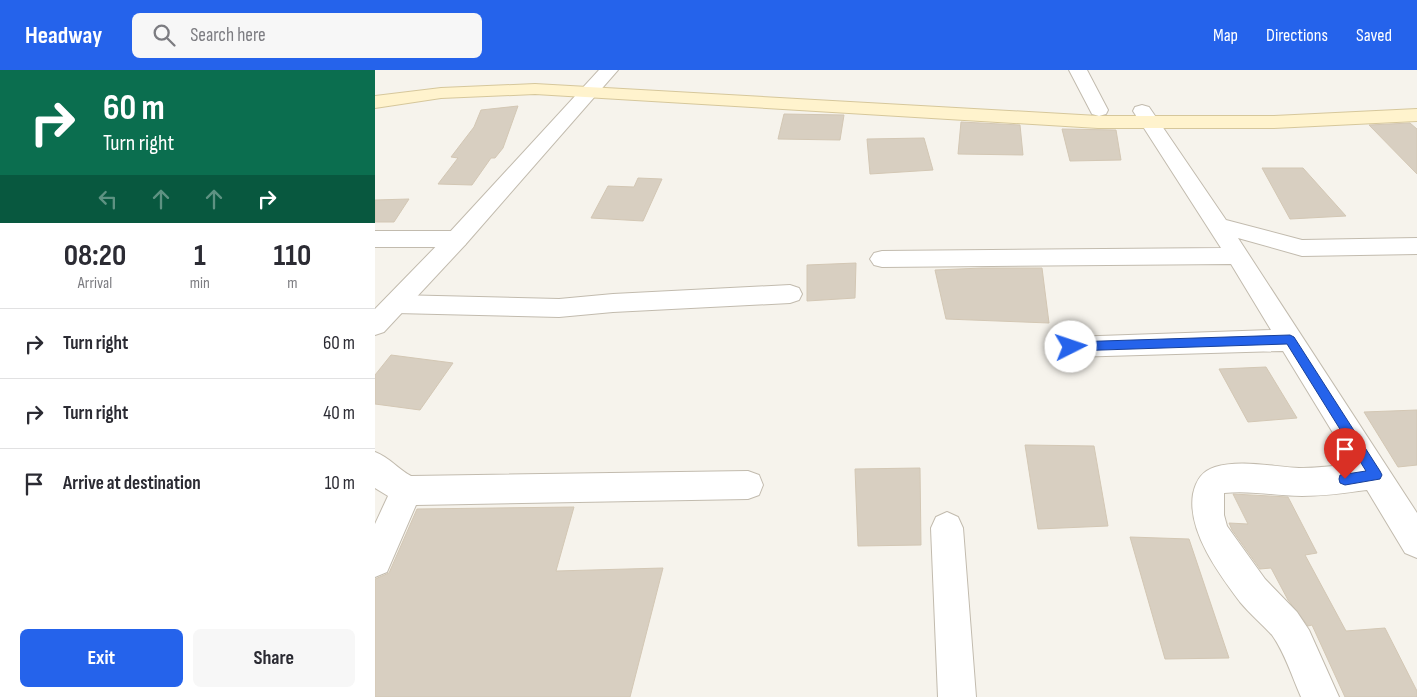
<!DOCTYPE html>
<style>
:root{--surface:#fff;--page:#f7f7f7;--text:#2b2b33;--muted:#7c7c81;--line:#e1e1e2;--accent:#2563eb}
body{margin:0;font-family:"Sofia Sans Condensed",sans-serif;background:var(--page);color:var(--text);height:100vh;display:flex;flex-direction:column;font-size:19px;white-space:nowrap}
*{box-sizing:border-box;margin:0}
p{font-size:16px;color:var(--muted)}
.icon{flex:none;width:28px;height:28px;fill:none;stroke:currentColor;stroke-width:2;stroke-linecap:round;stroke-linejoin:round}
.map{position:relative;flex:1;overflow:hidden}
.drawer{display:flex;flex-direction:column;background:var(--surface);width:375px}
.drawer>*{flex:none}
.banner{background:#0b6e4f;color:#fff;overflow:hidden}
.pin{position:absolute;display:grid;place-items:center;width:42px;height:42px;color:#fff;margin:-51px -21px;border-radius:50% 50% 50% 0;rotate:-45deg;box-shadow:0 0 5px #0007}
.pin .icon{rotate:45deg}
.me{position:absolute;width:55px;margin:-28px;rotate:86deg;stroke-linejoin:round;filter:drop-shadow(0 0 4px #0008)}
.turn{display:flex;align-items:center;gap:18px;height:105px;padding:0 20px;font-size:22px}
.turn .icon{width:65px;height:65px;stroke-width:2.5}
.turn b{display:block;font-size:35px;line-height:42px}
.lanes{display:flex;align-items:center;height:48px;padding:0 20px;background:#0003;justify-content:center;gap:25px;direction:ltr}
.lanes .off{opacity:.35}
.eta{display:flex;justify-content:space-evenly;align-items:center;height:85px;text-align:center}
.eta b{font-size:30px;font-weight:700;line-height:35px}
.cta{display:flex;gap:10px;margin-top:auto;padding:10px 20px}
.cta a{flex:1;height:58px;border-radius:8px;background:var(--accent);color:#fff;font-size:20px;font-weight:700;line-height:58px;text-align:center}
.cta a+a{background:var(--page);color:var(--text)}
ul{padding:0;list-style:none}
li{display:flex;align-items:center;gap:15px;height:70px;padding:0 20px;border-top:1px solid var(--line)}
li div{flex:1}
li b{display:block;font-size:19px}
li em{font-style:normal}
header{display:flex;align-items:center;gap:30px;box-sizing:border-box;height:70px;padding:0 25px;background:var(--accent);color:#fff}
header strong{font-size:24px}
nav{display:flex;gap:28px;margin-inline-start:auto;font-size:18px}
.search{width:350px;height:45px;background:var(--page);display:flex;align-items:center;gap:12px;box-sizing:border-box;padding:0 18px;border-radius:8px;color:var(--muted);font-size:19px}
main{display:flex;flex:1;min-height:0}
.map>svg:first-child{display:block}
.building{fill:#d8cfc1;stroke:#d3c7b4}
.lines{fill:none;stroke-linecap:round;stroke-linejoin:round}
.minor-casing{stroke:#c2bbae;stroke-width:2}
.tertiary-casing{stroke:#c2bbae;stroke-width:2}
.secondary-casing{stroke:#d6c79b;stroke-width:2}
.minor{fill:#fff;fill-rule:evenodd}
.tertiary{fill:#fff;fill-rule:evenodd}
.secondary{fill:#fff3cd;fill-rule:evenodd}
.route{fill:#2563eb;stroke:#184099}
</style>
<header>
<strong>Headway</strong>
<div class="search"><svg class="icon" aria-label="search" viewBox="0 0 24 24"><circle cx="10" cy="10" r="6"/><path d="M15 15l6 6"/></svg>Search here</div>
<nav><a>Map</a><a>Directions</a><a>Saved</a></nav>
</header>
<main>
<section class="drawer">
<div class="banner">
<div class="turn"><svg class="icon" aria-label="right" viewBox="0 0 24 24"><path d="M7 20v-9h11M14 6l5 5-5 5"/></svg><div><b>60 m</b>Turn right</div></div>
<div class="lanes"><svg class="icon off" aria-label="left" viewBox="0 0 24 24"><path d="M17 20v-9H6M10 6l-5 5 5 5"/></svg><svg class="icon off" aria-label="ahead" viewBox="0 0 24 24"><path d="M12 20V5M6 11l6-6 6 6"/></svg><svg class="icon off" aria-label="ahead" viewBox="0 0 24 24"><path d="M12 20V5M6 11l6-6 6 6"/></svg><svg class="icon" aria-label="right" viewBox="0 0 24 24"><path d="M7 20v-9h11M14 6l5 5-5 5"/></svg></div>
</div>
<div class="eta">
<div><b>08:20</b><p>Arrival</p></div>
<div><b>1</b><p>min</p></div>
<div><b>110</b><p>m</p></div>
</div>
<ul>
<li><svg class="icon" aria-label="right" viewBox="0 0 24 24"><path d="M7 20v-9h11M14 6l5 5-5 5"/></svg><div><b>Turn right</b></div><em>60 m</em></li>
<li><svg class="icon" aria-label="right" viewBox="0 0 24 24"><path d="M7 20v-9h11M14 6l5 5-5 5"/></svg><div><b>Turn right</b></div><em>40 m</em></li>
<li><svg class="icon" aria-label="arrive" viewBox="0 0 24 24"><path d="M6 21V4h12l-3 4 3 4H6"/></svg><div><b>Arrive at destination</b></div><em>10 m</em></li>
</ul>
<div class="cta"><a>Exit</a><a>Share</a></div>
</section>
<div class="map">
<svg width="1042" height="627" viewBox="0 0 1042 627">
<rect width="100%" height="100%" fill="#f6f3ec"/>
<!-- building -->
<path class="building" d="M143 36 128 78 120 88H116L97 115 63 114 83 88 76 87 99 57 106 40Z
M409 44 469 45 465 70 403 69Z
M586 52 645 55 648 85 583 84Z
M1035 53 1042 59V104L994 55Z
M687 59 741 60 746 90 695 91Z
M549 68 558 100 495 104 492 69Z
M887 98H928L971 146 915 149Z
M263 108 287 109 268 151 216 148 233 116 259 117Z
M34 129 19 152H0V130Z
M481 193 480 228 432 231V195Z
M607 198H667L674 253 571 249 560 200Z
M16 285 78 293 45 340 0 334V305Z
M891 297 922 348 873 352 844 299Z
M1042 340V395L1023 397 989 342Z
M650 375 719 376 733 456 663 459Z
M545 398 546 475 483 476 480 399Z
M858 424 913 427 942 483 930 485 971 561 1010 558 1042 621V627H970L937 555 933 556 913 530 896 498 885 499 857 460 854 453 873 454Z
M199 437 181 501 288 498 255 627H0V509L14 503 42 439Z
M755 467 814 469 854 588 790 589Z"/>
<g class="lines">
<!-- minor casing -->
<g class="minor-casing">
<path id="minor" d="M694 0H712L733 40 731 44 724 46 717 44Z
M767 35 774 37 851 150 927 170 1042 168V184L927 186 863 168 1042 443V488L1030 483 992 420C970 423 949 426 927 426 901 426 875 420 849 423V445L852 456 890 509 922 542 934 560 964 627H926C917 607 910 583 897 565 887 554 875 544 865 532 844 504 812 461 818 424 821 410 827 401 840 397 866 389 898 397 924 398 941 398 959 396 977 394L908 281 696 287 687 284 683 277 687 270 696 267 896 260 856 194 507 197 499 195 495 189 499 183 507 181 846 178 758 41 760 37Z
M0 161H82L90 163 93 169 90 175 82 177H0Z
M415 215 424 218 427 224 424 230 415 233 238 242 184 247 21 243 12 241 9 234 12 227 21 225 184 229 238 224Z
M0 382C14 387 23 399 36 406L373 401 384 405 388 415 384 425 373 429 41 435 12 502 0 507V454L13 426 0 418Z
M572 442 583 447 588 458 601 627H563L556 458 561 447Z"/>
</g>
<!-- tertiary casing -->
<g class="tertiary-casing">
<path id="tertiary" d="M224 0H243L90 175 9 262 0 265V239L74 163Z"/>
</g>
<!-- secondary casing -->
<g class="secondary-casing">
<path id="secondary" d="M160 14 723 46H899L1042 39V51L899 58H723L160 24 66 28 0 38V26L66 18Z"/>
</g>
<!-- minor -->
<use href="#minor" class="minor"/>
<!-- tertiary -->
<use href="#tertiary" class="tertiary"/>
<!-- secondary -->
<use href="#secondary" class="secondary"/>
</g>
<!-- route -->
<path class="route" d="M915 265 919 267 1005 401 1007 405 1005 409 970 415 965 413 964 409 965 405 991 401 912 274 696 281 690 277 696 272Z"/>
</svg>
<div class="pin" style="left:970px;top:409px;background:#d93025"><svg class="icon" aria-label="arrive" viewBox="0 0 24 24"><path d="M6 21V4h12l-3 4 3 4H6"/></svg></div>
<svg class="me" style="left:696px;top:277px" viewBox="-20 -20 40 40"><circle r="19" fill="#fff"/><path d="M0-13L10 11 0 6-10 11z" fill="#2563eb"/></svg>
</div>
</main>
